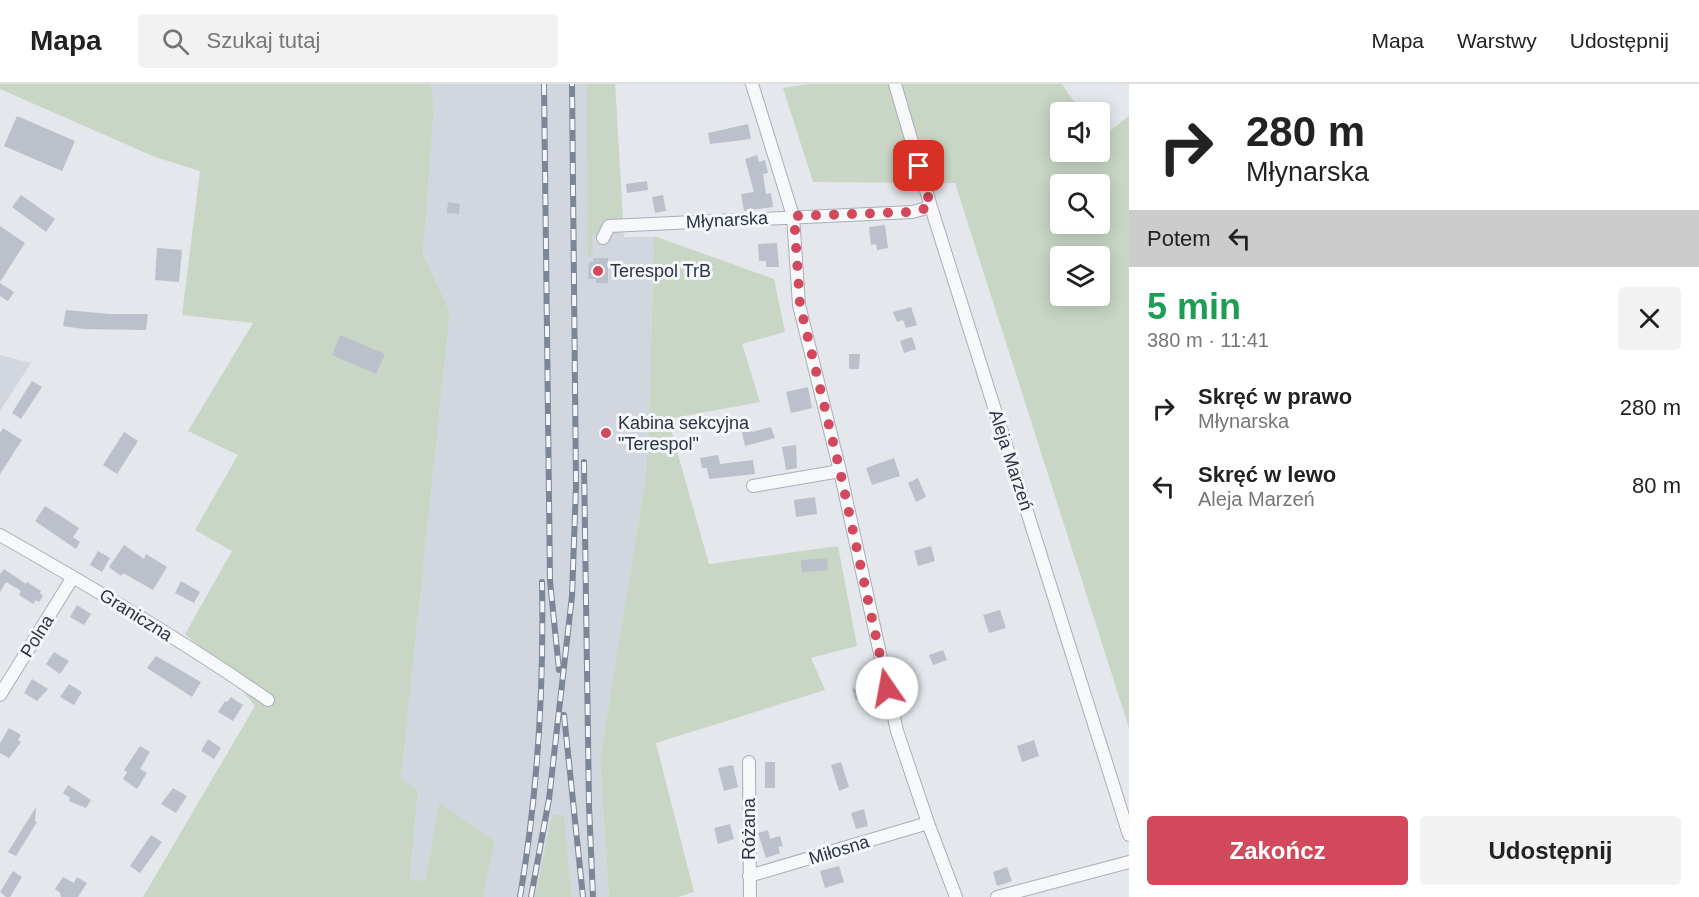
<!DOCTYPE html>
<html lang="pl">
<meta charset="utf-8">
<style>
:root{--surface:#fff;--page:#f2f2f2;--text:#222;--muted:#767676;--line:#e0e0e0;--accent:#d1495b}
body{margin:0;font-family:Arial,sans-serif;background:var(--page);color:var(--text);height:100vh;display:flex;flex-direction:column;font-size:22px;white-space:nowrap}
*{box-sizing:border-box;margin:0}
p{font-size:20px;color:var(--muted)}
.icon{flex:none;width:33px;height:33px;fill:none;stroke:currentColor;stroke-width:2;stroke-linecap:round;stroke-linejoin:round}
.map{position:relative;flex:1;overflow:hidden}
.side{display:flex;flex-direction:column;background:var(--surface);width:570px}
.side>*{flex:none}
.top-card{background:#fff;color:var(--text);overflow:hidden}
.tools{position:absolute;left:1050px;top:18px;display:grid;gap:12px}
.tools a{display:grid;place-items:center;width:60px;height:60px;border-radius:6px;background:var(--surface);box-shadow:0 3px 15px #0003;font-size:30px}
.pin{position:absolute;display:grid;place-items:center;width:51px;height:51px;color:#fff;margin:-26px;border-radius:12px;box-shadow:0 3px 9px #0006}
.me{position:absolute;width:66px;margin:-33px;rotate:348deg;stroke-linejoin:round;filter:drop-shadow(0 0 4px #0008)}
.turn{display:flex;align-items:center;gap:21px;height:126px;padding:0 18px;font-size:27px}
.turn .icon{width:78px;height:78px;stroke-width:2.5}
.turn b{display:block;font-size:42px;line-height:51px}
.then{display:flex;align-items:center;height:57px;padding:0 18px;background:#0003;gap:12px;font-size:22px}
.round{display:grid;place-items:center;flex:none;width:63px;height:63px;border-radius:6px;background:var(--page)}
.headline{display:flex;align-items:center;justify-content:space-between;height:102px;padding:0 18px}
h1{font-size:36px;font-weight:800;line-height:45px;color:#1e9e55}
.action{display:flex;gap:12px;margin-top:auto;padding:12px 18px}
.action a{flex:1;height:69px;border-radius:6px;background:var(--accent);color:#fff;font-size:24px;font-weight:800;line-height:69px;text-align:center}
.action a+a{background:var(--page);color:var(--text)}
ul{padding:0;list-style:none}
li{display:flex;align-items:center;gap:18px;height:78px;padding:0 18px}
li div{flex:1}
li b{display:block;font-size:22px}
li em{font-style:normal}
header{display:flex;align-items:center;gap:36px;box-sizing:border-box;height:84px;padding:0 30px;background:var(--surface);border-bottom:2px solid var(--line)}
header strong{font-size:28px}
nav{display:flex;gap:33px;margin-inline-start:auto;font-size:21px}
.search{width:420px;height:54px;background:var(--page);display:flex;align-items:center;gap:15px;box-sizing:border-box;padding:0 21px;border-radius:6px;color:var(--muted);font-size:22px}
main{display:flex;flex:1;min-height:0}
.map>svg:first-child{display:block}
.built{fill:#d2d6de}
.green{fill:#c9d6c5;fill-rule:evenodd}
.building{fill:#bbc0ca}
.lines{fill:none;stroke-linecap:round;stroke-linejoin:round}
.minor-casing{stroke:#a9aeb7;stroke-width:14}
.minor{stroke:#f7f8fa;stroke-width:12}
.rail-casing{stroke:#7d8696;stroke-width:6}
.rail{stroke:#f4f6f9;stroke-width:4;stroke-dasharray:11;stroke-linecap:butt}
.route{stroke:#d1495b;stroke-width:10;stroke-dasharray:0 18}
.poi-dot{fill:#d1495b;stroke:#f4f6f9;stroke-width:2}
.labels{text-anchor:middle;stroke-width:6;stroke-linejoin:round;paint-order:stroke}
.street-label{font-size:18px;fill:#2b3445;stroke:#f4f6f9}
.poi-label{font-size:18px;fill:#2b3445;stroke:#f4f6f9;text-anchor:start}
</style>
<header>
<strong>Mapa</strong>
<div class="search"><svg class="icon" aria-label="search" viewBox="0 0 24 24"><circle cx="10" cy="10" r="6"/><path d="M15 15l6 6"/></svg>Szukaj tutaj</div>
<nav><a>Mapa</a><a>Warstwy</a><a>Udostępnij</a></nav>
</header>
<main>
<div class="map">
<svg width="1129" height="813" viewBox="0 0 1129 813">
<rect width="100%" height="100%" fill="#e4e7ec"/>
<!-- built -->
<path class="built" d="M431 0H615L624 153H654L649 335 646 391 600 675 609 813H572L564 732 552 731 535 813H483L495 757 439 720 425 798 410 797 418 706 401 695 450 228 423 170 434 24Z
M0 271 31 279 0 327Z"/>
<!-- green -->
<path class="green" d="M0 0H431L434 24 423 170 450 228 401 695 418 706 410 796 425 797 439 719 495 757 483 813H143L255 622 227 587 185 550 232 467 195 446 238 371 188 347 253 239 182 231 200 87 155 73 0 5Z
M587 0H615L623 138 601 140V151H592L593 173H588Z
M809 0H1062L1081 28H1060V68H1100V55L1129 32V644L955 99 813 98 783 4ZM1060 100H1100V140H1060ZM1060 172H1100V212H1060Z
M654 152 774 195 785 248 742 260 760 318 668 335 709 480 838 462 857 562 811 574 825 606 656 659 694 808 678 813H609L600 675 646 391 649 335Z
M552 731H564L572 813H535Z"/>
<!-- building -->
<path class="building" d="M17 32 75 57 62 87 4 62Z
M748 40 751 55 710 60 708 49Z
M757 71 759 78 765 76 768 89 763 90 766 110 771 109 773 123 744 127 741 110 754 108 745 75Z
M647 97 648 106 627 109 626 100Z
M21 111 55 135 46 148 12 123Z
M663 111 666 127 655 129 652 113Z
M448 118 460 120 459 130 447 129Z
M885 141 888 164 877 166 876 160 871 161 869 143Z
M0 142 25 159 0 198Z
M777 159 779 183H766V177H759L758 160Z
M157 164 182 166 179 198 155 196Z
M593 174H608V199H596V195H588L589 178H593Z
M0 199 14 208 8 217 0 212Z
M911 223 917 241 906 244 903 236 897 238 893 228Z
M66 226 110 230H148L146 246 83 245 63 242Z
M340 251 385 270 376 290 332 271Z
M912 253 916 265 904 269 900 257Z
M849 270H860L859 285H849Z
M32 297 42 303 21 335 12 329Z
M808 303 812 324 791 329 786 308Z
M749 337 752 348 771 343 775 354 745 362 740 339Z
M3 344 22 356 0 390V349Z
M124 348 138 357 117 390 103 381Z
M796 361 797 384 786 386 782 363Z
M718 371 720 380 753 376 755 390 709 395 707 384H702L700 374Z
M894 374 900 392 872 401 866 384Z
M918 394 926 413 916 418 908 399Z
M815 413 817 430 796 433 794 416Z
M45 422 79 444 73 453 80 458 76 465 35 437Z
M124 461 144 475 146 470 167 483 153 506 123 489 121 492 109 483Z
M931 462 935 477 918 482 914 467Z
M98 467 110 474 102 488 90 481Z
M827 474 828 486 802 488 801 476Z
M4 485 26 500 27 498 41 507 40 509 43 512 39 518 36 516 33 520 19 511 21 507 6 498 0 508V490Z
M181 497 200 508 194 519 175 509Z
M77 521 91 530 84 541 70 533Z
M1000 526 1006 544 989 549 983 531Z
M943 566 947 576 933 581 929 571Z
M54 568 69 577 60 590 46 580Z
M156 572 201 598 192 613 147 584Z
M32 595 48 605 37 617 24 609Z
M69 600 82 608 74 621 60 613Z
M867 600 871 610 856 616 852 605Z
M231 613 243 621 233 637 218 628 225 617 227 618Z
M9 644 21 651 18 656 21 658 9 674 0 669V659Z
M208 655 221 664 214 675 201 667Z
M1034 656 1039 672 1022 678 1017 662Z
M140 662 150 668 140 685 147 689 137 705 123 695 127 688 124 686Z
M765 678H775V704H765Z
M841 678 849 703 839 707 831 681Z
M733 681 738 703 724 707 718 684Z
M68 701 91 716 86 724 69 717 70 714 63 709Z
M173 704 187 712 176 729 161 720Z
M36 723 35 737 37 738 16 772 8 768Z
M864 725 868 742 856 745 851 729Z
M730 740 734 755 718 760 714 744Z
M768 746 770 755 780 752 783 762 778 763 780 769 766 774 758 749Z
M151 751 162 758 140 789 130 782Z
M839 782 844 798 825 804 820 787Z
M1007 783 1012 797 997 802 993 788Z
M13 787 22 793 10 813H6L0 808Z
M63 793 74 799 77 793 87 799 78 813H61L60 809 55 805Z"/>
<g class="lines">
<!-- minor casing -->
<g class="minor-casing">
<path id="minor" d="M752 0 793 132 799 221 840 387 897 647 928 739 956 813
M895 0 931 123 1129 751
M603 154 609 142 912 128 931 123
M753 402 840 387
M0 451C91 503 182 556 268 616
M0 611 73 493
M749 678 750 813
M749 792 928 739
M997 813 1129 778"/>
</g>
<!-- minor -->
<use href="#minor" class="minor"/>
<!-- rail casing -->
<g class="rail-casing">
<path id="rail" d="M544 0 550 497 559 586
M584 378 589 722 593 813
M564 631 583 813
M520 813C538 708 544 604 542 498
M531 813 549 715 572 512 576 402 572 0"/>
</g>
<!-- rail -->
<use href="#rail" class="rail"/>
</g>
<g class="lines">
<!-- route -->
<path class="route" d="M887 604 840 387 800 221 794 132 912 128 931 123 919 82"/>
</g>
<!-- markers -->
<g class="poi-dot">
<circle cx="598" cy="187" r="6"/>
<circle cx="606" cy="349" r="6"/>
</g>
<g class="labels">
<!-- street labels -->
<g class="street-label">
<text transform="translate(727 136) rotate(-3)" y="6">Młynarska</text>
<text transform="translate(1011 376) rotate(72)" y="6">Aleja Marzeń</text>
<text transform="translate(136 531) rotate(32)" y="6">Graniczna</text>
<text transform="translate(37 552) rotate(-58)" y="6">Polna</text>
<text transform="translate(749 745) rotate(-90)" y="6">Różana</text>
<text transform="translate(839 766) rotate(-17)" y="6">Miłosna</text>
</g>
<!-- poi labels -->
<g class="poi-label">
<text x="610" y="193">Terespol TrB</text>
<text x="618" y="345">Kabina sekcyjna<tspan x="618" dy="21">"Terespol"</tspan></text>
</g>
</g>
</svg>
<div class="tools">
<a><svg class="icon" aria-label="sound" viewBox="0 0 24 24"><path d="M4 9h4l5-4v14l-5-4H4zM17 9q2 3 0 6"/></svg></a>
<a><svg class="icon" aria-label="search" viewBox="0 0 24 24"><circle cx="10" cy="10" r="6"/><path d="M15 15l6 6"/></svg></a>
<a><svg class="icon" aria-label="layers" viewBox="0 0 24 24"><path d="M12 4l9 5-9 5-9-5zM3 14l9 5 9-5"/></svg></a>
</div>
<div class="pin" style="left:919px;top:82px;background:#d93025"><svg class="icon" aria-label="arrive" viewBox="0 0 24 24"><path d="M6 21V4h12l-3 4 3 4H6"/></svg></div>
<svg class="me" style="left:887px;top:604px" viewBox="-20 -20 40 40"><circle r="19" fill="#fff"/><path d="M0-13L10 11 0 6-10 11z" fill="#d1495b"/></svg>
</div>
<section class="side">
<div class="top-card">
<div class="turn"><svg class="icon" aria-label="right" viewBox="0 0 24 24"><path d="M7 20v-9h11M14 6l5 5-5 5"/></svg><div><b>280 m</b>Młynarska</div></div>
<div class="then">Potem<svg class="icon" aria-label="left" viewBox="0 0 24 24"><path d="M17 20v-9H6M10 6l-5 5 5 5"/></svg></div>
</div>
<div class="headline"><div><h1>5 min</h1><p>380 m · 11:41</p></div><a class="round"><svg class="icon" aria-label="close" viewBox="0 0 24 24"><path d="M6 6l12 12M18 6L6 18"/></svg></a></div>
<ul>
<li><svg class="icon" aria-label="right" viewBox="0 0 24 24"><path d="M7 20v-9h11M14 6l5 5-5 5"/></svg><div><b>Skręć w prawo</b><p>Młynarska</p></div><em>280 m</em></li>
<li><svg class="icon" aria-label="left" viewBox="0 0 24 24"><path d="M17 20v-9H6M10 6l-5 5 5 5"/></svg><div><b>Skręć w lewo</b><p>Aleja Marzeń</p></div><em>80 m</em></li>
</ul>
<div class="action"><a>Zakończ</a><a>Udostępnij</a></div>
</section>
</main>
